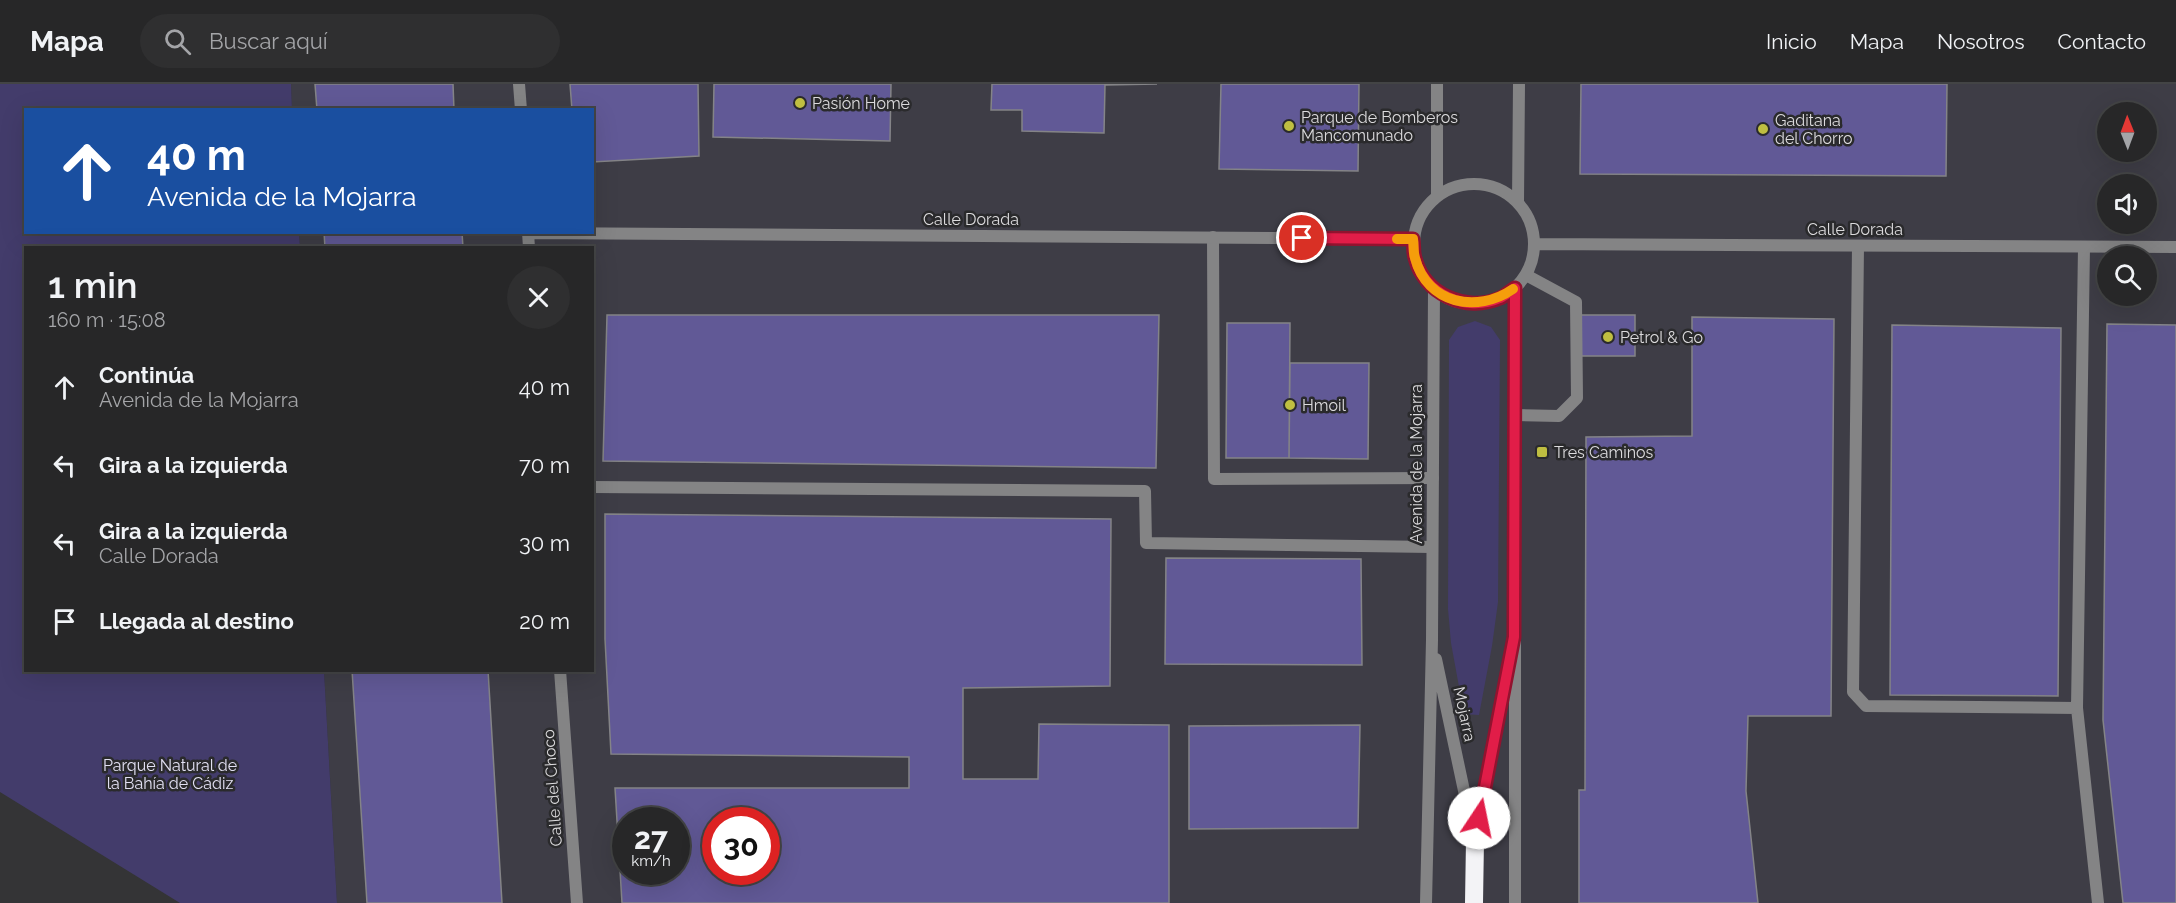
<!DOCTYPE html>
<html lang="es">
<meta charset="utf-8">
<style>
:root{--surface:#272728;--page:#2f2f30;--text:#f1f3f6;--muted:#a4a5a8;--line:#434445}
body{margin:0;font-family:Raleway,sans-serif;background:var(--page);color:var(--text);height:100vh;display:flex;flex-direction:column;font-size:22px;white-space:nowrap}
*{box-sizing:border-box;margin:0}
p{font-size:20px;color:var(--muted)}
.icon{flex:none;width:33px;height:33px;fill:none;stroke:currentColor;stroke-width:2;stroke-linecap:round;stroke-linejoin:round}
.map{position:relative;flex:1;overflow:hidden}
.drawer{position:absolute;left:24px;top:162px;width:570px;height:426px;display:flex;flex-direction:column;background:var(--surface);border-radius:0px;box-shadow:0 6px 24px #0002,0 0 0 2px var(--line)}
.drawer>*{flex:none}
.top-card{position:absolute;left:24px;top:24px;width:570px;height:126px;border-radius:0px;box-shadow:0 6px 24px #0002,0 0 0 2px var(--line);background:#1a4fa0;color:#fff;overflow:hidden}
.needle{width:39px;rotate:359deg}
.buttons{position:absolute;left:2097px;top:18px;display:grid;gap:12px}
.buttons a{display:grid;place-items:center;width:60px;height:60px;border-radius:50%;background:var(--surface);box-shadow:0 6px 24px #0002,0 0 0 2px var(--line);font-size:30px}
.speed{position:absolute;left:612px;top:723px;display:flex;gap:12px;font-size:30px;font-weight:700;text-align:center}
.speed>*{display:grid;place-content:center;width:78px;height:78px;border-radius:50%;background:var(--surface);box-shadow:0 6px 24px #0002,0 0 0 2px var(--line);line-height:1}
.speed small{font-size:15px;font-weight:400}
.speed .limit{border:9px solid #d22;background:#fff;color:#111}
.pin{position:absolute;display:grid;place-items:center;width:51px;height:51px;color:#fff;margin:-26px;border:3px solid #fff;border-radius:50%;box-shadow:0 2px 6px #0007}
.me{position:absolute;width:66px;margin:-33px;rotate:11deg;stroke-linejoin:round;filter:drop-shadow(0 0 4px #0008)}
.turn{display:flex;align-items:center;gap:21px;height:126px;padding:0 24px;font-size:27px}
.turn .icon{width:78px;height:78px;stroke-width:2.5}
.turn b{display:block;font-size:42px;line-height:51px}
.round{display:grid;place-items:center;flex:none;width:63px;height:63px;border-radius:32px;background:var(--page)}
.headline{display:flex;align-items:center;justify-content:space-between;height:102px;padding:0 24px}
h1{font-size:36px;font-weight:600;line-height:45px}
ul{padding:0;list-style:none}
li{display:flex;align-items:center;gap:18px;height:78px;padding:0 24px}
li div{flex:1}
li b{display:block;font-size:22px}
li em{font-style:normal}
header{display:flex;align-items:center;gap:36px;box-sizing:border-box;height:84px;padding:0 30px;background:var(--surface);border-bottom:2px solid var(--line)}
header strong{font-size:28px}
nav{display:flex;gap:33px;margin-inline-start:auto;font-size:21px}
.search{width:420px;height:54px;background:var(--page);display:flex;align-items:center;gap:15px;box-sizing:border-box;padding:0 21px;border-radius:33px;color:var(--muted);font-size:22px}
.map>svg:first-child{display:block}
.built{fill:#3e3d46;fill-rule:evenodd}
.green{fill:#433c6b}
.building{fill:#615996;stroke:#848487;stroke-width:1.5;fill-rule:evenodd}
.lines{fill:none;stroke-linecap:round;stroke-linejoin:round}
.service{stroke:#848485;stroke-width:12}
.minor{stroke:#848485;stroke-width:12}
.motorway{stroke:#f3f3f6;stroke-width:18}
.route-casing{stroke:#92132f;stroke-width:15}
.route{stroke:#e11d48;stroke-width:10}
.slow{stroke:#f59e0b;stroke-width:10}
.poi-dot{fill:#bfbe41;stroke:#2a2a2c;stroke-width:2}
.labels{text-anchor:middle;stroke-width:5;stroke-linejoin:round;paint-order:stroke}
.poi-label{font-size:16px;fill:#dcdbdd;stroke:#2a2a2c;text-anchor:start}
.street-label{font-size:16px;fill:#dcdbdd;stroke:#2a2a2c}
.park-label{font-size:16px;fill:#e2e0f3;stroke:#2a2a2c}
</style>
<header>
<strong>Mapa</strong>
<div class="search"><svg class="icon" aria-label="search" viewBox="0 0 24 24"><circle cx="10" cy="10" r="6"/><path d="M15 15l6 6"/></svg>Buscar aquí</div>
<nav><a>Inicio</a><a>Mapa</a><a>Nosotros</a><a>Contacto</a></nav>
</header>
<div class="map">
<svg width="2176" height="819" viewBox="0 0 2176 819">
<rect width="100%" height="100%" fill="#343436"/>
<!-- built -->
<path class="built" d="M291 0H2176V819H337L324 587 592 586V164L300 163 299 149 592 148V26L292 25ZM2108 28H2146V68H2108ZM2108 100H2146V140H2108ZM2108 172H2146V212H2108ZM626 736H676V788H626ZM716 736H766V788H716Z"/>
<!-- green -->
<path class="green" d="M0 0H291L292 25 26 26V148L299 149 300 163 26 164V586L324 587 337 819H180L0 708Z
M1475 237 1491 243 1500 256 1498 518 1492 562 1479 631 1464 630 1451 559 1448 525 1449 256 1458 243Z"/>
<!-- building -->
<path class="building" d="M315 0H453L454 26H317Z
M570 0H698L699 72 592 78V26H572Z
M714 0H891L890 57 713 53Z
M992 0H1157L1105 1 1104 49 1022 47V26H991Z
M1221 0H1359L1358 87 1219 85Z
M1581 0H1947L1946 92 1580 90Z
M324 148H462L463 164H325Z
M607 231H1159L1156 384 603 377Z
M1577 231H1635V272H1576Z
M1692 233 1834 235 1831 632H1748L1746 707 1758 819H1579V706H1585L1586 353 1692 352Z
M1227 239H1290L1289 374H1226Z
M2107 240 2176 241V819H2123L2103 636Z
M1892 241 2061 244 2058 612 1890 611Z
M1290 279H1369L1368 375 1289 374Z
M605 430 1111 435 1110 602 963 604V695H1038L1039 640 1169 641V819H622L615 704H909V673L611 670 605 555ZM626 736H676V788H626ZM716 736H766V788H716Z
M1166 474 1361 475 1362 581 1165 580Z
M352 586H488L502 819H367Z
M1360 641 1358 744 1189 745V642Z"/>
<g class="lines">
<!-- service -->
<path class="service" d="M1213 153 1214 395 1433 394
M1858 162 1853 608 1866 622 2077 624
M2084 163 2077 624 2098 819
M1515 331 1559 332 1577 314 1576 218 1526 191
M592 403 1145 407 1146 459 1432 463"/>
<!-- minor -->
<path class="minor" d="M519 0 521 26
M1414 160a60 60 0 1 1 120 0a60 60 0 1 1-120 0Z
M1437 112V0
M1518 118 1519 0
M528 148 529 164
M528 149 1413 155
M1534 160 2176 163
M1515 204V819
M1436 575 1473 749
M560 586 577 819
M1475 756 1509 581
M1426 819 1432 556 1434 205"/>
<!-- motorway -->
<path class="motorway" d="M1474 819 1475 756"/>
</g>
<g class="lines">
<!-- route casing -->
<g class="route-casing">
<path id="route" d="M1302 154 1413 155C1414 161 1413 168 1415 174 1424 210 1466 229 1500 214 1505 212 1510 207 1515 204L1514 553 1479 734"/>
</g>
<!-- route -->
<use href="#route" class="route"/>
<!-- slow -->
<path class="slow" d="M1397 155H1413C1414 161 1413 168 1415 174 1427 220 1477 230 1513 205"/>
</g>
<!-- markers -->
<g class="poi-dot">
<circle cx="800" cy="19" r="6"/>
<circle cx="1289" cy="42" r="6"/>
<circle cx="1763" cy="45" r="6"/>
<circle cx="1608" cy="253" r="6"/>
<circle cx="1290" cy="321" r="6"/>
<rect x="1536" y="362" width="12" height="12" rx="3"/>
</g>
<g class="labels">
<!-- poi labels -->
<g class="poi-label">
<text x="812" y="25">Pasión Home</text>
<text x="1301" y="39">Parque de Bomberos<tspan x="1301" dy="18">Mancomunado</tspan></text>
<text x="1775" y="42">Gaditana<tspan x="1775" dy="18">del Chorro</tspan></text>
<text x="1620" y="259">Petrol &amp; Go</text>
<text x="1302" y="327">Hmoil</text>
<text x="1554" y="374">Tres Caminos</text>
</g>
<!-- street labels -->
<g class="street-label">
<text x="971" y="141">Calle Dorada</text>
<text x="1855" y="151">Calle Dorada</text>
<text transform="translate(1416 380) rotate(-90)" y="6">Avenida de la Mojarra</text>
<text transform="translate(1465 630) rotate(78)" y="6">Mojarra</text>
<text transform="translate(552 704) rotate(-94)" y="6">Calle del Choco</text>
</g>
<!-- park labels -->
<g class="park-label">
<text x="170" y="687">Parque Natural de<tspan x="170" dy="18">la Bahía de Cádiz</tspan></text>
</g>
</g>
</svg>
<div class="buttons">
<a><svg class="needle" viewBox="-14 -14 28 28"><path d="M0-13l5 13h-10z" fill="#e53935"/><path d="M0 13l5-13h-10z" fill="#a4a5a8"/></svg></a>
<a><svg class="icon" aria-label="sound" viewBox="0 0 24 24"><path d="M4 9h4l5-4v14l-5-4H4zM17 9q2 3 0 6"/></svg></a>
<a><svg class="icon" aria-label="search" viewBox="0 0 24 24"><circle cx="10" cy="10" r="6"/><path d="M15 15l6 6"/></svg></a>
</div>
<div class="speed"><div>27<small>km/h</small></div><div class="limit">30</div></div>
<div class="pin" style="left:1302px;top:154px;background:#d93025"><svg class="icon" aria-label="arrive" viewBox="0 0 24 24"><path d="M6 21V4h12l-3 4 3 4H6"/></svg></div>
<svg class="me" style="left:1479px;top:734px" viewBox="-20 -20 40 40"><circle r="19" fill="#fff"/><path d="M0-13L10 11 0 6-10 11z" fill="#e11d48"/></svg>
<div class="top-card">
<div class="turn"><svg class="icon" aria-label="ahead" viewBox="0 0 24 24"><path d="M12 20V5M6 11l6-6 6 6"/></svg><div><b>40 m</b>Avenida de la Mojarra</div></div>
</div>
<section class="drawer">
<div class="headline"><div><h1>1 min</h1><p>160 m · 15:08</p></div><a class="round"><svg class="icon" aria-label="close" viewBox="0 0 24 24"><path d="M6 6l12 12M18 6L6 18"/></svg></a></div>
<ul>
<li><svg class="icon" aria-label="ahead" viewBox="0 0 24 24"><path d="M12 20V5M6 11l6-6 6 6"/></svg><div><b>Continúa</b><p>Avenida de la Mojarra</p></div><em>40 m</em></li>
<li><svg class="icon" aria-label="left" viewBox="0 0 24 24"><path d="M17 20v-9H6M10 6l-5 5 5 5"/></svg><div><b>Gira a la izquierda</b></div><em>70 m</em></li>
<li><svg class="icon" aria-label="left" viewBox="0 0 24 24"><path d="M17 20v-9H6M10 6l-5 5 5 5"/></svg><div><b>Gira a la izquierda</b><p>Calle Dorada</p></div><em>30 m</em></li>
<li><svg class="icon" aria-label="arrive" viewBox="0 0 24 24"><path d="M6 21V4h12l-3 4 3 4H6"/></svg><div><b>Llegada al destino</b></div><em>20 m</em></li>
</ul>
</section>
</div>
